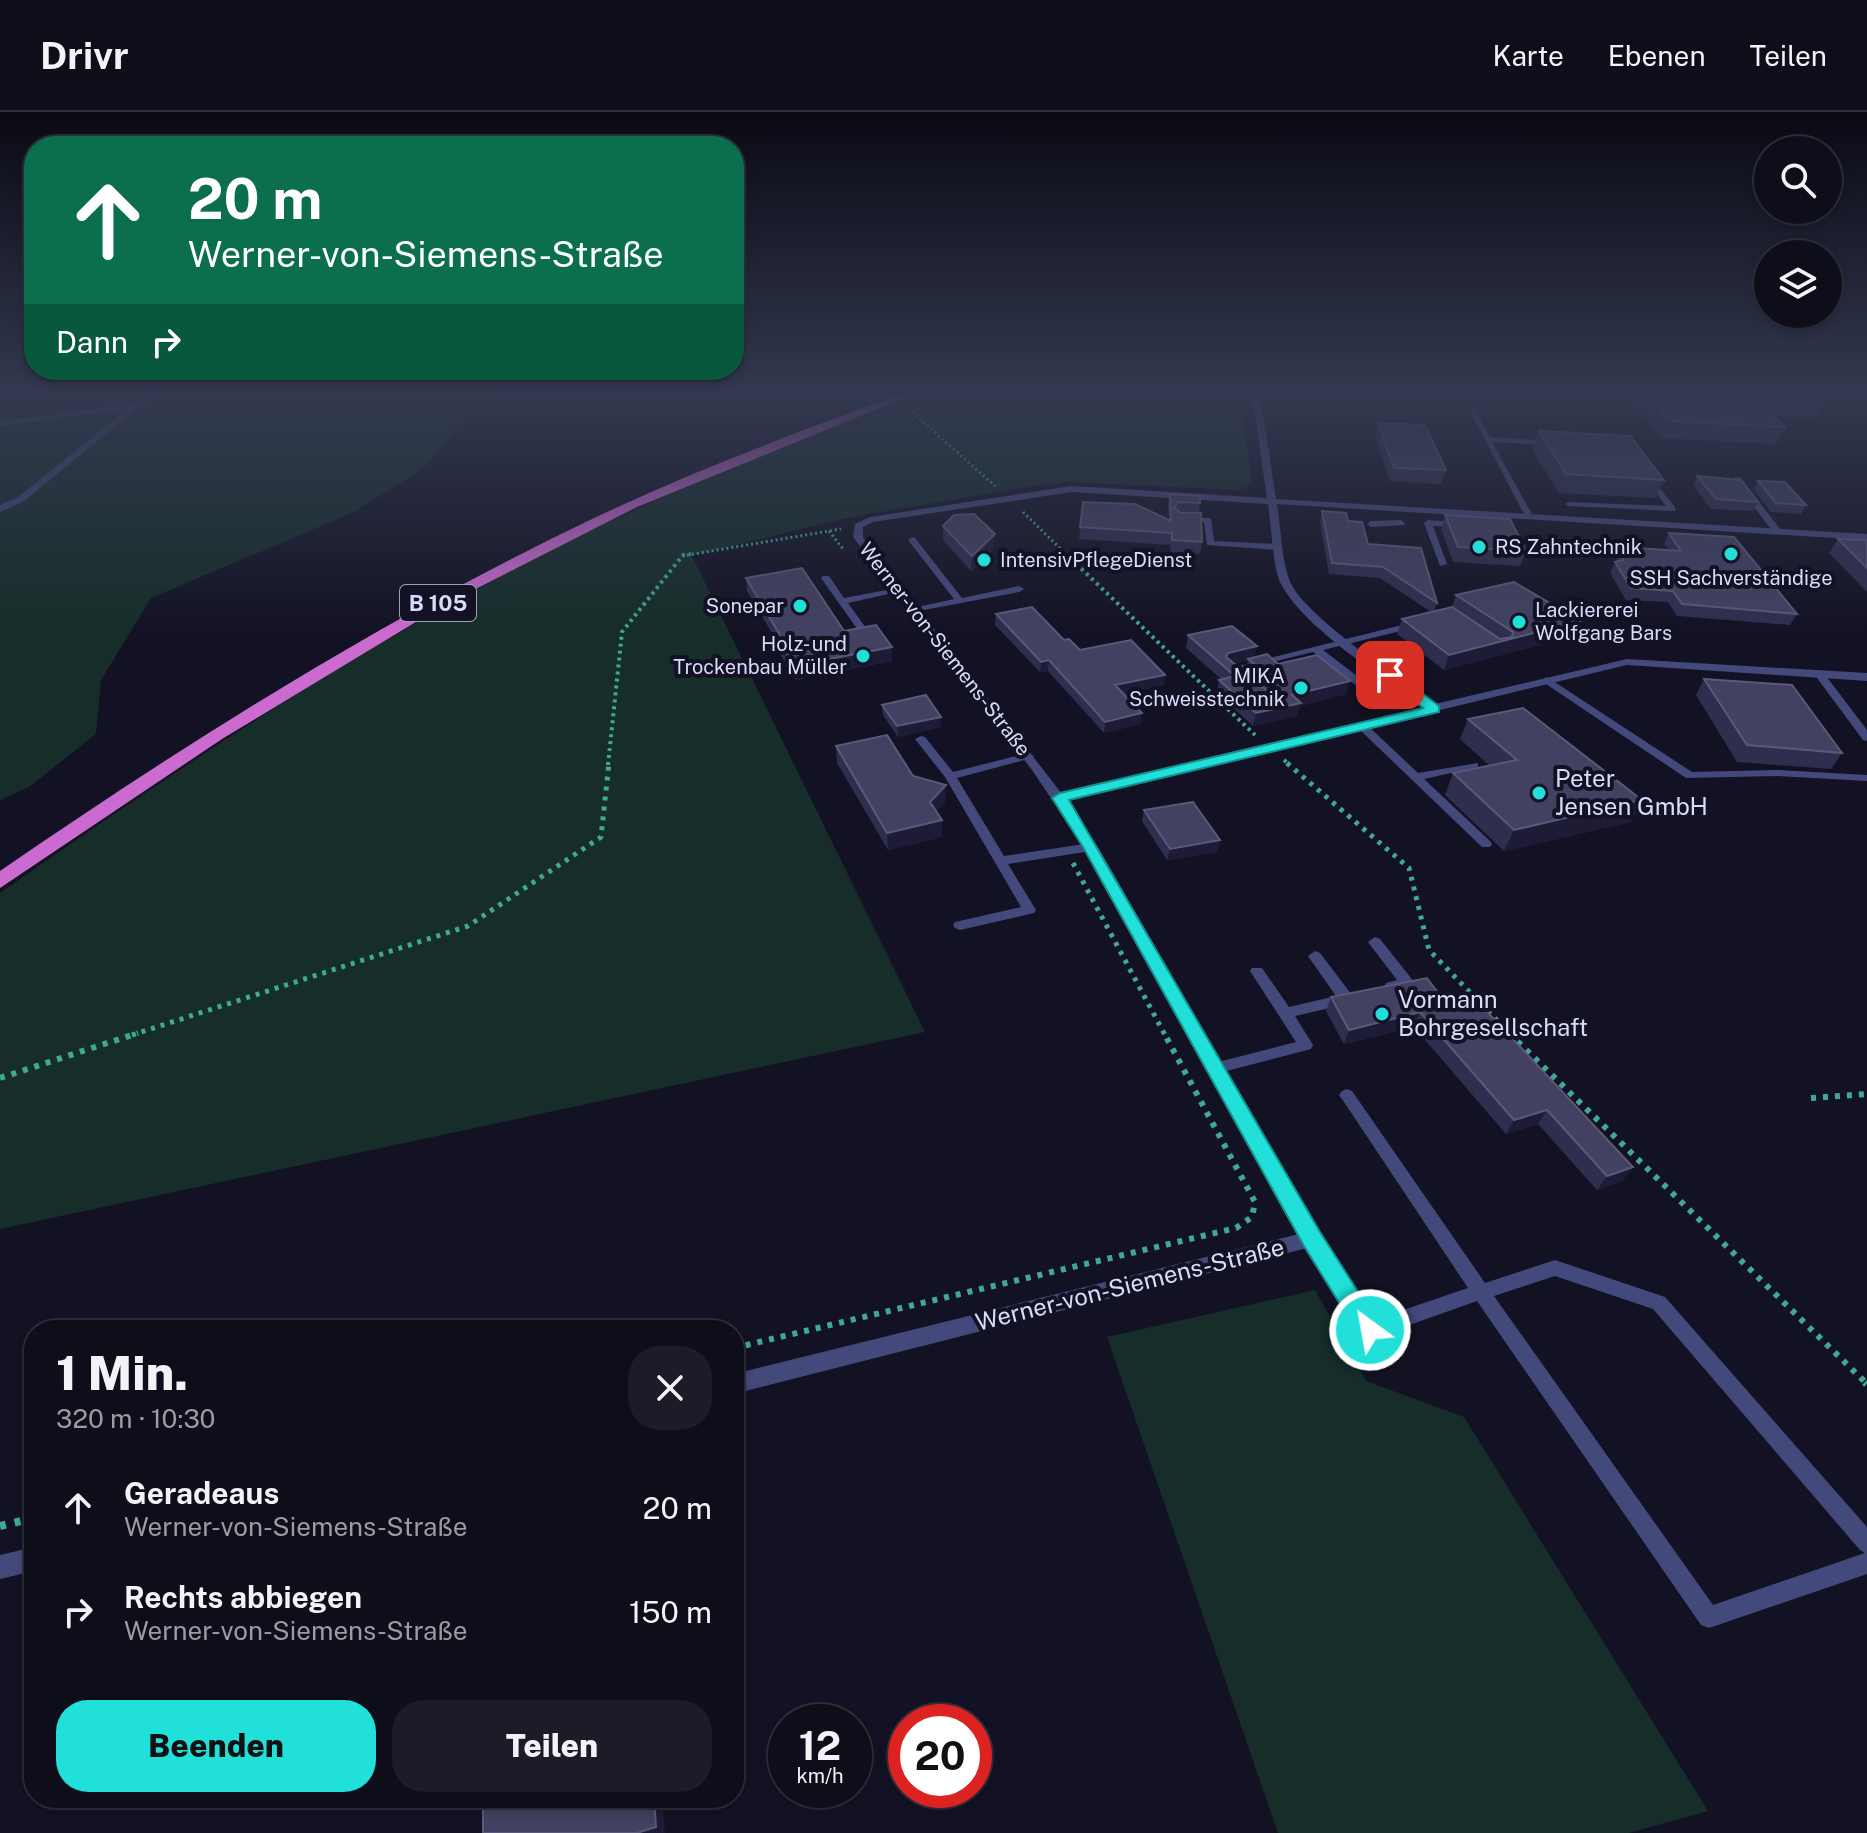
<!DOCTYPE html>
<html lang="de">
<meta charset="utf-8">
<style>
:root{--surface:#0e0e1b;--page:#1c1c28;--text:#f1f3f6;--muted:#9b9ca3;--line:#2e2e3a;--accent:#20e0d9}
body{margin:0;font-family:"Public Sans",sans-serif;background:var(--page);color:var(--text);height:100vh;display:flex;flex-direction:column;font-size:30px;white-space:nowrap}
*{box-sizing:border-box;margin:0}
p{font-size:26px;color:var(--muted)}
.icon{flex:none;width:44px;height:44px;fill:none;stroke:currentColor;stroke-width:2;stroke-linecap:round;stroke-linejoin:round}
.map{position:relative;flex:1;overflow:hidden}
.details{position:absolute;left:24px;top:1208px;width:720px;height:488px;display:flex;flex-direction:column;background:var(--surface);border-radius:32px;box-shadow:0 4px 12px #0003,0 0 0 2px var(--line)}
.details>*{flex:none}
.hud{position:absolute;left:24px;top:24px;width:720px;height:244px;border-radius:32px;box-shadow:0 4px 12px #0003,0 0 0 2px var(--line);background:#0b6e4f;color:#fff;overflow:hidden}
.controls{position:absolute;left:1754px;top:24px;display:grid;gap:16px}
.controls a{display:grid;place-items:center;width:88px;height:88px;border-radius:50%;background:var(--surface);box-shadow:0 4px 12px #0003,0 0 0 2px var(--line);font-size:40px}
.speed{position:absolute;left:768px;top:1592px;display:flex;gap:16px;font-size:40px;font-weight:700;text-align:center}
.speed>*{display:grid;place-content:center;width:104px;height:104px;border-radius:50%;background:var(--surface);box-shadow:0 4px 12px #0003,0 0 0 2px var(--line);line-height:1}
.speed small{font-size:20px;font-weight:400}
.speed .limit{border:12px solid #d22;background:#fff;color:#111}
.pin{position:absolute;display:grid;place-items:center;width:68px;height:68px;color:#fff;margin:-34px;border-radius:16px;box-shadow:0 4px 12px #0006}
.me{position:absolute;width:88px;margin:-44px;rotate:328deg;stroke-linejoin:round;filter:drop-shadow(0 0 6px #0008)}
.turn{display:flex;align-items:center;gap:28px;height:168px;padding:0 32px;font-size:36px}
.turn .icon{width:104px;height:104px;stroke-width:2.5}
.turn b{display:block;font-size:56px;line-height:68px}
.then{display:flex;align-items:center;height:76px;padding:0 32px;background:#0003;gap:16px;font-size:30px}
.round{display:grid;place-items:center;flex:none;width:84px;height:84px;border-radius:32px;background:var(--page)}
.headline{display:flex;align-items:center;justify-content:space-between;height:136px;padding:0 32px}
h1{font-size:48px;font-weight:800;line-height:60px}
.cta{display:flex;gap:16px;margin-top:auto;padding:16px 32px}
.cta a{flex:1;height:92px;border-radius:32px;background:var(--accent);color:#111;font-size:32px;font-weight:800;line-height:92px;text-align:center}
.cta a+a{background:var(--page);color:var(--text)}
ul{padding:0;list-style:none}
li{display:flex;align-items:center;gap:24px;height:104px;padding:0 32px}
li div{flex:1}
li b{display:block;font-size:30px}
li em{font-style:normal}
header{display:flex;align-items:center;gap:48px;box-sizing:border-box;height:112px;padding:0 40px;background:var(--surface);border-bottom:2px solid var(--line)}
header strong{font-size:38px}
nav{display:flex;gap:44px;margin-inline-start:auto;font-size:28px}
.map>svg:first-child{display:block}
.green{fill:#162d29}
.lines{fill:none;stroke-linecap:round;stroke-linejoin:round}
.path-far4{stroke:#40a894;stroke-width:3;stroke-dasharray:2 3;stroke-linecap:butt}
.path-far3{stroke:#40a894;stroke-width:4;stroke-dasharray:3 4;stroke-linecap:butt}
.path-far2{stroke:#40a894;stroke-width:5;stroke-dasharray:4 6;stroke-linecap:butt}
.path-far1{stroke:#40a894;stroke-width:6;stroke-dasharray:5 7;stroke-linecap:butt}
.path{stroke:#40a894;stroke-width:8;stroke-dasharray:6 9;stroke-linecap:butt}
.service{fill:#44497c;fill-rule:evenodd}
.minor{fill:#44497c;fill-rule:evenodd}
.trunk{fill:#cb6bd0;fill-rule:evenodd}
.wall{fill:#302e4f;fill-rule:evenodd}
.shaded-wall{fill:#1d1b36}
.building{fill:#424161;stroke:#5a5979;stroke-width:2}
.route{fill:#20e0d9;stroke:#15928d;stroke-width:2}
.poi-dot{fill:#20e0d9;stroke:#131224;stroke-width:3}
.labels{text-anchor:middle;stroke-width:8;stroke-linejoin:round;paint-order:stroke}
.far-poi-label{font-size:20px;fill:#dadbfa;stroke:#131224;text-anchor:start}
.far-street-label{font-size:20px;fill:#dadbfa;stroke:#131224}
.shield{fill:#131224;stroke:#9e9fba;stroke-width:2}
.shield-label{font-size:22px;font-weight:bold;fill:#dadbfa}
.poi-label{font-size:24px;fill:#dadbfa;stroke:#131224;text-anchor:start}
.street-label{font-size:24px;fill:#dadbfa;stroke:#131224}
</style>
<header>
<strong>Drivr</strong>
<nav><a>Karte</a><a>Ebenen</a><a>Teilen</a></nav>
</header>
<div class="map">
<svg width="1867" height="1721" viewBox="0 0 1867 1721">
<rect width="100%" height="100%" fill="#131224"/>
<!-- green -->
<path class="green" d="M0 281H508L464 307 423 357 352 401 151 486 101 568 96 622 29 675 0 688Z
M923 281H1240L1252 372 1240 378 1069 370 1046 372 851 405 692 444 925 920 0 1117V781C164 666 329 555 506 461 640 389 782 335 923 281Z
M1315 1178 1366 1269 1464 1305 1708 1699 1629 1721H1278L1107 1225Z"/>
<g class="lines">
<!-- path-far4 -->
<path class="path-far4" d="M912 300 995 374
M1023 400 1068 444
M829 419 843 437
M682 444 841 417"/>
<!-- path-far3 -->
<path class="path-far3" d="M1066 442 1255 623
M1284 648 1290 653
M608 653 622 520 683 443 691 442"/>
<!-- path-far2 -->
<path class="path-far2" d="M1287 651 1409 756 1429 838 1511 923
M1073 751 1165 923
M132 923 468 814 601 725 609 651"/>
<!-- path-far1 -->
<path class="path-far1" d="M1509 921 1867 1272
M0 966 138 921
M1811 986 1867 982
M734 1236 1236 1116 1252 1105 1255 1090 1164 921"/>
<!-- path -->
<path class="path" d="M1865 1270 1867 1272
M0 1414 34 1406"/>
<!-- service -->
<path class="service" d="M1840 281H1847L1856 289 1851 290Z
M1469 297H1475L1490 325 1550 329 1554 331 1550 333 1492 330 1533 404 1532 406 1525 404Z
M1648 362 1675 395V399L1569 394 1565 392 1569 390 1666 394 1644 364Z
M1734 365H1740L1780 417V421H1774L1734 369Z
M1463 398 1470 400 1475 416 1433 414 1447 452 1440 454 1424 411 1428 408 1467 411Z
M1181 405 1211 406 1214 429 1279 432 1283 435 1279 438 1207 433 1204 410H1184L1180 407Z
M1401 408 1405 411 1404 413 1371 415 1367 412 1371 409Z
M912 425 915 426 962 486 1019 474 1024 477 1019 480 908 501V497L954 487 908 428Z
M823 464H829L844 486 897 476 902 479 848 491 866 516 861 519 858 518 821 466Z
M1414 510 1419 513 1417 515 1323 538 1365 570V574H1357L1313 540 1239 558 1244 564 1239 567 1226 557Z
M1819 559 1823 560 1867 618V629L1863 628 1814 562Z
M1547 565 1692 660 1778 658 1867 663V669L1778 664 1686 666 1543 570 1542 568Z
M1362 611 1366 612 1418 661 1478 651V655L1424 667 1490 729 1492 732 1490 735H1482L1358 616 1357 614Z
M921 624 925 625 953 660 1028 641 1034 644 1032 646 957 666 1004 744 1091 731 1097 735 1091 739 1008 752 1036 798 1034 801 960 818 955 816 953 813 955 810 1021 795 945 665 915 627Z
M1375 825 1380 827 1411 866 1413 870 1411 874 1391 880 1386 879 1384 875 1386 871 1397 868 1368 830Z
M1315 839 1320 841 1352 883 1354 887 1352 891 1295 904 1313 933 1311 937 1215 962 1210 960 1207 956 1210 952 1296 930 1252 862 1250 859 1252 856H1262L1289 895 1336 884 1308 844Z
M1347 977 1352 979 1485 1171 1555 1148 1665 1185 1867 1415V1462L1709 1516 1701 1513 1477 1189 1370 1227 1363 1224 1306 1132 1303 1127 1306 1122 1312 1119 1318 1122 1374 1208 1468 1176 1342 987 1339 983 1342 979ZM1555 1164 1653 1197 1860 1438 1865 1441 1713 1493 1494 1184Z"/>
<!-- minor -->
<path class="minor" d="M148 281H156L24 389 0 400V393L18 385 127 297 0 314V310L134 292Z
M1252 281H1260L1276 387 1867 422V428L1277 392C1281 416 1281 444 1289 467 1300 501 1403 569 1435 592L1627 547 1867 561V569L1627 553 1067 688 1098 735 1319 1121 1322 1127 1319 1133 734 1282V1262L1299 1122 1084 735 1032 658 853 425 855 412 870 405 1072 374 1267 386ZM1072 380 1268 392C1271 411 1273 455 1280 470 1303 516 1382 564 1424 595L1062 682 863 425V415L873 410Z
M34 1435V1459L0 1467V1443Z"/>
<!-- trunk -->
<path class="trunk" d="M903 281H917L637 395 444 493 222 627 0 776V759C189 629 383 507 590 408 692 359 798 320 903 281Z"/>
</g>
<!-- wall -->
<path class="wall" d="M1365 281H1462L1463 282 1460 290 1365 283Z
M1512 281H1590L1586 291 1514 286Z
M1625 281H1816L1826 290 1817 307 1773 304 1785 315 1776 332 1662 326Z
M1378 311 1446 358 1441 372 1390 369 1375 324Z
M1539 319 1664 368 1656 386 1559 381 1532 337Z
M1697 364 1758 390 1753 399 1711 397 1693 373Z
M1758 369 1806 393 1801 402 1771 400 1754 378Z
M1170 382 1200 391 1199 401 1202 430 1200 442 1171 440 1170 433 1079 427 1083 390 1169 408 1168 394Z
M1322 399 1348 409 1368 432 1437 491 1434 499 1452 495 1456 483 1574 524 1444 558 1397 522 1402 507 1431 500 1380 466 1329 462 1320 410Z
M1445 403 1526 439 1520 454 1453 450 1441 417Z
M943 414 994 436 971 459 943 428Z
M1669 421 1797 502 1790 513 1677 504 1668 490 1626 488 1610 461 1615 450 1617 449V446L1622 435 1668 438 1664 432Z
M1838 427 1867 428V480L1829 441Z
M746 466 844 519 892 535V549L796 568 780 542 779 533 747 479Z
M996 502 1064 528 1080 538 1165 563 1164 573 1123 582 1141 612 1104 621 1048 559 1040 560 995 513Z
M1188 523 1278 552 1346 582 1300 594 1297 604 1253 614 1217 581 1219 568 1221 567 1186 536ZM1248 548 1245 560 1261 574 1235 552Z
M1704 567 1842 641 1831 657 1737 650 1696 583Z
M882 593 941 615 898 625 883 603Z
M1468 607 1642 688 1631 710 1504 739 1445 683 1453 661 1490 654 1460 627Z
M836 634 913 664 946 673 945 690 936 700 942 708V725L888 738 837 651Z
M1144 698 1220 728 1217 740 1167 748 1142 709Z
M1331 885 1447 893 1457 898 1633 1055 1622 1069 1597 1078 1538 1012 1506 1022 1414 915 1344 932 1326 899Z"/>
<!-- shaded-wall -->
<path class="shaded-wall" d="M995 422 994 436 971 459 972 444Z
M1580 509 1574 524 1444 558 1449 543Z
M1257 534 1254 547H1248V548L1225 554 1226 545 1228 541Z
M892 535V549L796 568 794 554Z
M1049 548 1048 559 1040 560 1041 550Z
M1165 563 1164 573 1113 584 1115 573Z
M1350 569 1346 582 1300 594 1297 604 1253 614 1256 601 1292 583Z
M1142 601 1141 612 1104 621 1105 610Z
M941 605V615L898 625 897 614Z
M946 673 945 690 930 707V690Z
M1642 688 1631 710 1504 739 1514 718Z
M942 708V725L888 738 887 721Z
M1220 728 1217 740 1167 748 1170 737Z
M1420 900 1414 915 1344 932 1349 918Z
M1547 998 1538 1012 1506 1022 1514 1008Z
M1633 1055 1622 1069 1597 1078 1607 1064Z
M654 1686H662L665 1721H637Z"/>
<!-- building -->
<path class="building" d="M1645 281H1816L1826 290 1754 286 1785 315 1669 309Z
M1378 311 1425 313 1446 358 1394 356Z
M1539 319 1630 324 1664 368 1566 362Z
M1697 364 1741 368 1758 390 1716 387Z
M1758 369 1785 370 1806 393 1776 391Z
M1170 382 1200 384V391L1178 390 1174 396 1181 401H1201L1202 430 1172 428V421L1080 415 1083 390 1135 392 1171 409Z
M1322 399 1346 401 1348 409 1362 410 1368 432 1421 436 1437 491 1383 455 1332 451Z
M974 402 995 422 972 444 943 414 954 403Z
M1445 403 1510 407 1526 439 1458 435Z
M1669 421 1734 425 1797 502 1682 492 1673 479 1631 476 1615 450 1623 448 1622 435 1681 439Z
M1838 427 1867 428V456Z
M802 456 844 519 876 513 892 535 794 554 779 528H783L746 466Z
M1514 470 1580 509 1449 543 1402 507 1452 495 1500 527 1512 525 1513 520 1456 483Z
M1032 495 1064 528 1069 527 1080 538 1131 528 1165 563 1115 573 1142 601 1105 610 1049 548 1041 550 996 502Z
M1232 514 1257 534 1228 541 1226 545 1268 579 1276 574 1275 570 1248 547 1267 542 1278 552 1317 543 1350 569 1292 583 1301 591 1256 601 1219 568 1235 564 1188 523Z
M1704 567 1792 573 1842 641 1747 633Z
M926 583 941 605 897 614 882 593Z
M1523 596 1642 688 1514 718 1453 661 1517 648 1468 607Z
M887 623 913 664 946 673 930 690 942 708 887 721 836 634Z
M1193 690 1220 728 1170 737 1144 698Z
M1427 866 1447 893 1451 892 1457 898 1480 892 1633 1055 1607 1064 1547 998 1514 1008 1420 900 1349 918 1331 885Z
M483 1686H654L656 1715 637 1721H483Z"/>
<!-- sky -->
<linearGradient id="sky" x2="0" y2="1"><stop stop-color="#0a0a14"/><stop offset="0.54" stop-color="#333950"/><stop offset="1" stop-color="#333950" stop-opacity="0"/></linearGradient>
<rect width="1867" height="521" fill="url(#sky)"/>
<!-- route -->
<path class="route" d="M1385 561H1395L1439 594V600L1069 688 1320 1120 1378 1211 1382 1218 1378 1226 1370 1230 1361 1226 1304 1134 1083 735 1052 686 1060 681 1423 596 1385 566Z"/>
<!-- markers -->
<g class="poi-dot">
<circle cx="1479" cy="435" r="8"/>
<circle cx="1731" cy="442" r="8"/>
<circle cx="984" cy="448" r="8"/>
<circle cx="800" cy="494" r="8"/>
<circle cx="1519" cy="510" r="8"/>
<circle cx="863" cy="544" r="8"/>
<circle cx="1301" cy="576" r="8"/>
<circle cx="1539" cy="681" r="8"/>
<circle cx="1382" cy="902" r="8"/>
</g>
<g class="labels">
<!-- far-poi labels -->
<g class="far-poi-label">
<text x="1495" y="442">RS Zahntechnik</text>
<text x="1000" y="455">IntensivPflegeDienst</text>
<text x="1731" y="473" text-anchor="middle">SSH Sachverständige</text>
<text x="784" y="501" text-anchor="end">Sonepar</text>
<text x="1535" y="505">Lackiererei<tspan x="1535" dy="23">Wolfgang Bars</tspan></text>
<text x="847" y="539" text-anchor="end">Holz- und<tspan x="847" dy="23">Trockenbau Müller</tspan></text>
<text x="1285" y="571" text-anchor="end">MIKA<tspan x="1285" dy="23">Schweisstechnik</tspan></text>
</g>
<!-- far-street labels -->
<g class="far-street-label">
<text transform="translate(945 537) rotate(52)" y="7">Werner-von-Siemens-Straße</text>
</g>
<!-- shield labels -->
<rect class="shield" x="400" y="473" width="76" height="36" rx="6"/>
<g class="shield-label">
<text x="438" y="499">B 105</text>
</g>
<!-- poi labels -->
<g class="poi-label">
<text x="1555" y="675">Peter<tspan x="1555" dy="28">Jensen GmbH</tspan></text>
<text x="1398" y="896">Vormann<tspan x="1398" dy="28">Bohrgesellschaft</tspan></text>
</g>
<!-- street labels -->
<g class="street-label">
<text transform="translate(1130 1173) rotate(-14)" y="8">Werner-von-Siemens-Straße</text>
</g>
</g>
</svg>
<div class="controls">
<a><svg class="icon" aria-label="search" viewBox="0 0 24 24"><circle cx="10" cy="10" r="6"/><path d="M15 15l6 6"/></svg></a>
<a><svg class="icon" aria-label="layers" viewBox="0 0 24 24"><path d="M12 4l9 5-9 5-9-5zM3 14l9 5 9-5"/></svg></a>
</div>
<div class="speed"><div>12<small>km/h</small></div><div class="limit">20</div></div>
<div class="pin" style="left:1390px;top:563px;background:#d93025"><svg class="icon" aria-label="arrive" viewBox="0 0 24 24"><path d="M6 21V4h12l-3 4 3 4H6"/></svg></div>
<svg class="me" style="left:1370px;top:1218px" viewBox="-20 -20 40 40"><circle r="17" fill="#20e0d9" stroke="#fff" stroke-width="3"/><path d="M0-11L8 9 0 5-8 9z" fill="#fff"/></svg>
<div class="hud">
<div class="turn"><svg class="icon" aria-label="ahead" viewBox="0 0 24 24"><path d="M12 20V5M6 11l6-6 6 6"/></svg><div><b>20 m</b>Werner-von-Siemens-Straße</div></div>
<div class="then">Dann<svg class="icon" aria-label="right" viewBox="0 0 24 24"><path d="M7 20v-9h11M14 6l5 5-5 5"/></svg></div>
</div>
<section class="details">
<div class="headline"><div><h1>1 Min.</h1><p>320 m · 10:30</p></div><a class="round"><svg class="icon" aria-label="close" viewBox="0 0 24 24"><path d="M6 6l12 12M18 6L6 18"/></svg></a></div>
<ul>
<li><svg class="icon" aria-label="ahead" viewBox="0 0 24 24"><path d="M12 20V5M6 11l6-6 6 6"/></svg><div><b>Geradeaus</b><p>Werner-von-Siemens-Straße</p></div><em>20 m</em></li>
<li><svg class="icon" aria-label="right" viewBox="0 0 24 24"><path d="M7 20v-9h11M14 6l5 5-5 5"/></svg><div><b>Rechts abbiegen</b><p>Werner-von-Siemens-Straße</p></div><em>150 m</em></li>
</ul>
<div class="cta"><a>Beenden</a><a>Teilen</a></div>
</section>
</div>
